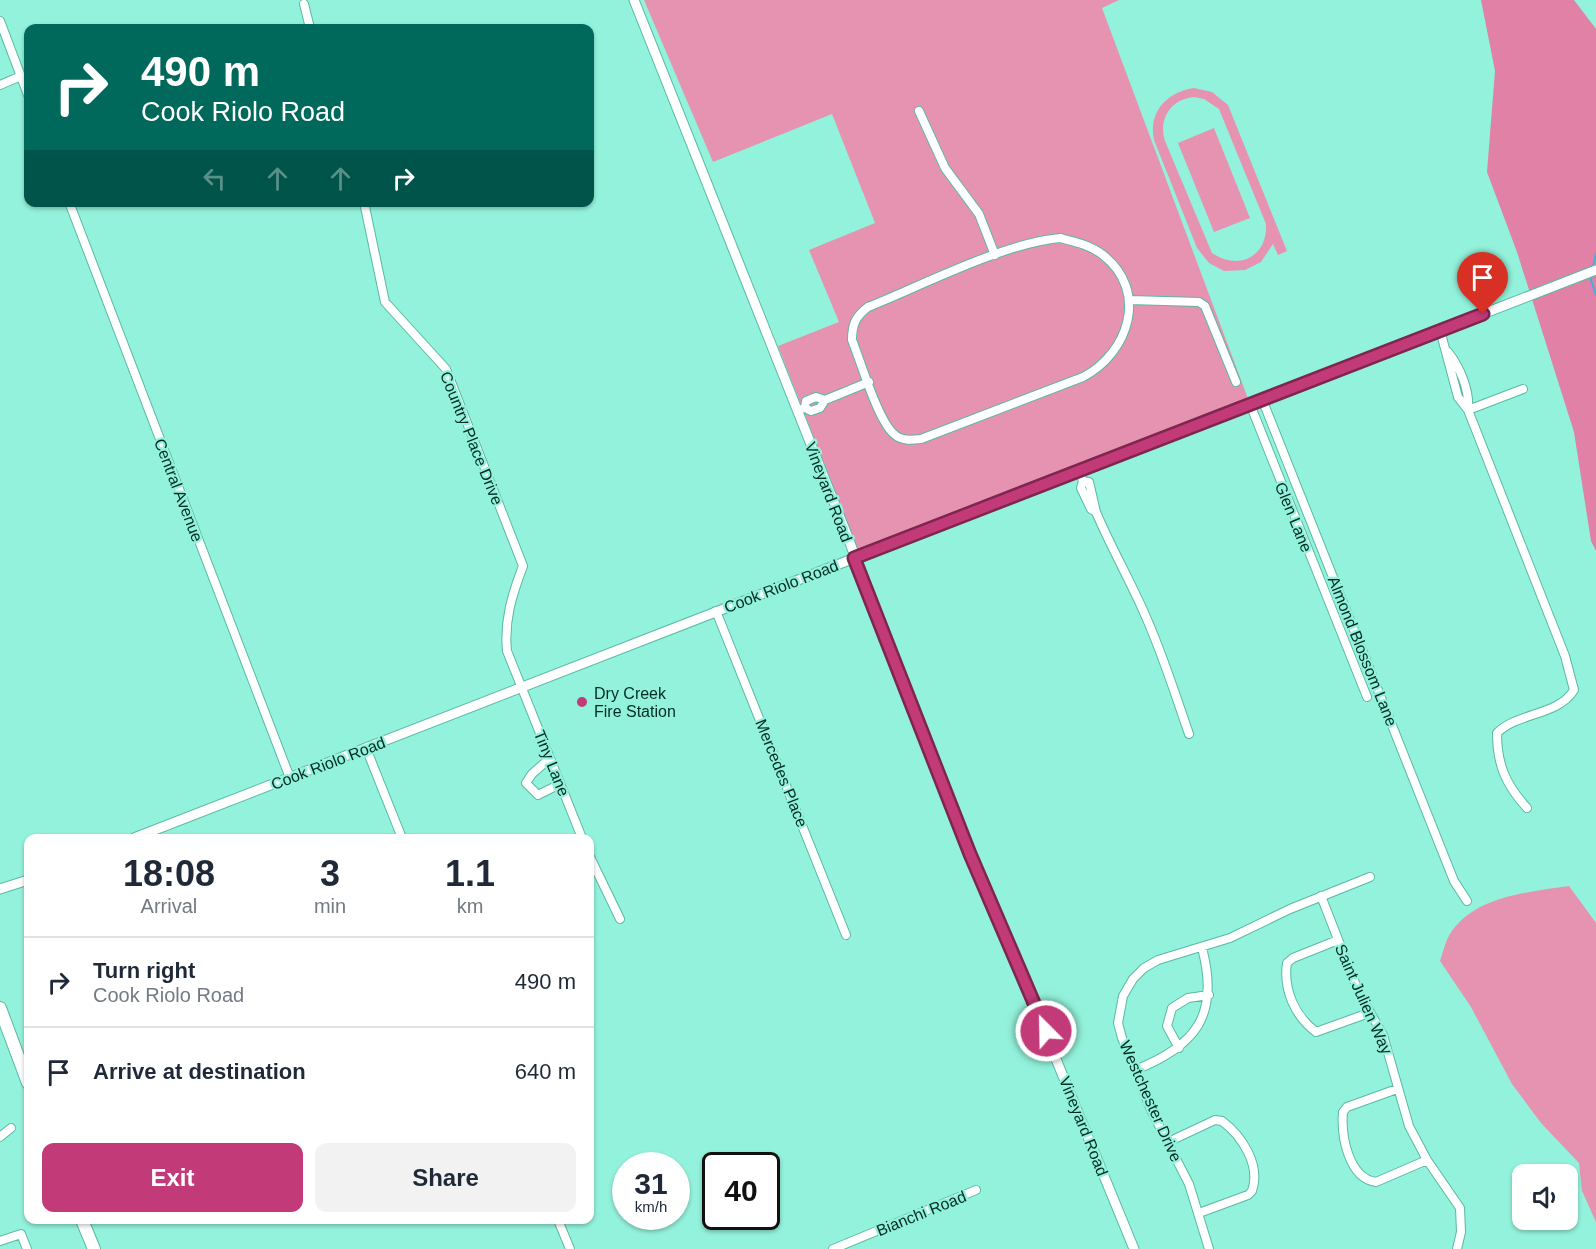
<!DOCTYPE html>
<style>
:root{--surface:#fff;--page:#f2f2f3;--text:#1f2937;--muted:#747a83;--line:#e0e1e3;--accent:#c23a78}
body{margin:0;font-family:Helvetica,sans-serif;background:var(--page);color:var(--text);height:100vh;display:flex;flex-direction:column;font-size:22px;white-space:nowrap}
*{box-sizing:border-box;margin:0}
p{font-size:20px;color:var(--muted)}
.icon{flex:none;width:33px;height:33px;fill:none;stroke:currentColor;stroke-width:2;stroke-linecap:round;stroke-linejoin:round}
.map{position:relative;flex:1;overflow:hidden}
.side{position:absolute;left:24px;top:834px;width:570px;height:390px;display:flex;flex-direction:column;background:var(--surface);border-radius:12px;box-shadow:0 2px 4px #0004}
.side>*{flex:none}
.guide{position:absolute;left:24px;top:24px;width:570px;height:183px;border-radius:12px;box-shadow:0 2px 4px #0004;background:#00695c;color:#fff;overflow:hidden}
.controls{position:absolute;left:1512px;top:1164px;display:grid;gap:12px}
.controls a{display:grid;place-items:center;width:66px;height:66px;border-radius:12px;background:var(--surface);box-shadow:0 2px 4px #0004;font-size:30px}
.speed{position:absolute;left:612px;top:1152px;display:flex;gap:12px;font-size:30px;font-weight:700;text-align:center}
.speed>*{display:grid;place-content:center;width:78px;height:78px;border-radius:50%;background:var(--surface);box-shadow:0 2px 4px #0004;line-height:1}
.speed small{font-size:15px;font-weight:400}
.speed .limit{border:3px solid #111;border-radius:9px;background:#fff;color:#111}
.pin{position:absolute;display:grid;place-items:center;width:51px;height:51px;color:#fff;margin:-62px -26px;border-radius:50% 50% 50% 0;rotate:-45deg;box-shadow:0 0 6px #0007}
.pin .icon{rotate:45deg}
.me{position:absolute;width:66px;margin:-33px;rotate:337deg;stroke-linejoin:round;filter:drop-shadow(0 0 4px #0008)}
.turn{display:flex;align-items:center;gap:21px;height:126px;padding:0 18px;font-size:27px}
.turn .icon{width:78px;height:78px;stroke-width:2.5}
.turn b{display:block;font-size:42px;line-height:51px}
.lanes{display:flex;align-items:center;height:57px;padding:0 18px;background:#0003;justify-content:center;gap:30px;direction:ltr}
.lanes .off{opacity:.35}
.eta{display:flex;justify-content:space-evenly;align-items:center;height:102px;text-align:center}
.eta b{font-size:36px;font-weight:600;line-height:42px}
.action{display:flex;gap:12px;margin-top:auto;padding:12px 18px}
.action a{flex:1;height:69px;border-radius:12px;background:var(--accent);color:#fff;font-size:24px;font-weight:600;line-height:69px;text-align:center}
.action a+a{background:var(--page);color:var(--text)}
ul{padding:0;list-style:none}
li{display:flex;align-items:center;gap:18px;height:90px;padding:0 18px;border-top:2px solid var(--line)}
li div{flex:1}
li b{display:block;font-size:22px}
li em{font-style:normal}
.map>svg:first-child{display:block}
.green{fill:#e693b1;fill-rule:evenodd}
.forest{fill:#e181a5}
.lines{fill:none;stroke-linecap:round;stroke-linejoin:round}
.stream{stroke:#47ade6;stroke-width:2}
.minor-casing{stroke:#59b9a4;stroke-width:10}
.tertiary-casing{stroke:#59b9a4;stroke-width:11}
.primary-casing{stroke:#59b9a4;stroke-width:14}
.minor{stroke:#fff;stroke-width:8}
.tertiary{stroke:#fff;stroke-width:9}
.primary{stroke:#fff;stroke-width:12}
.route-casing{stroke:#7e264e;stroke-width:15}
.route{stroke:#c23a78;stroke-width:10}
.poi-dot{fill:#c23a78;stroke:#93f2db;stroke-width:2}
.labels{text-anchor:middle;stroke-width:4.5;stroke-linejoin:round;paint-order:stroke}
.street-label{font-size:16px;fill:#002c24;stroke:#93f2db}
.poi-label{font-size:16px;fill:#002c24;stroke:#93f2db;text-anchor:start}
</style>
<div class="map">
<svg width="1596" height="1249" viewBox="0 0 1596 1249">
<rect width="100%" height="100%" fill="#93f2db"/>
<!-- green -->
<path class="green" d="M644 0H1119L1102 8 1250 404 860 555 778 346 839 322 809 250 875 223 832 114 713 162Z
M1194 88 1212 92 1228 105 1287 251 1278 255 1273 244 1261 262 1245 270 1224 271 1209 263 1197 248 1154 140C1148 112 1167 92 1194 88ZM1194 97 1204 99 1219 109 1266 224C1268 257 1238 271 1212 253L1165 141C1158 119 1171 99 1194 97Z
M1214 128 1250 218 1214 232 1178 143Z
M1569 886 1596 923V1222L1582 1191 1579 1163 1541 1123 1512 1084 1471 1007 1440 961C1443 953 1445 942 1450 934 1474 896 1529 892 1569 886Z"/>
<!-- forest -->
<path class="forest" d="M1481 0H1574L1596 29V551L1591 541 1574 432 1517 252 1487 172 1495 71Z"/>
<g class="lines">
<!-- stream -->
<path class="stream" d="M1593 268 1596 253
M1592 274 1591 280 1596 295"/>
<!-- minor casing -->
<g class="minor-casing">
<path id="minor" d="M304 4 310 28
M0 21 28 95
M0 85 21 76
M919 111 945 168 979 214 995 255
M69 202 290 778
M364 202 385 302 446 369 523 566C512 595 504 620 507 651L582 838
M1060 238C1076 242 1090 245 1103 255 1149 291 1129 353 1083 377L921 439C911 440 901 441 894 434 878 421 861 362 852 340 852 324 856 316 868 307 923 285 1004 243 1060 238Z
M1130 300 1199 302 1205 306 1236 382
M1440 330 1458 397 1468 410 1565 656 1574 690C1558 716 1518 712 1497 733 1497 765 1506 785 1527 808
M1448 352C1460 367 1470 391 1468 410
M1262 399 1454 881 1467 901
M1250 404 1367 697
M805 408 806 401 816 397 825 400
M798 410 805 408 811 411 820 408 825 400 869 382
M1468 410 1523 389
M1079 471 1083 481 1081 488 1091 509 1096 512 1089 482 1083 481
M1096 512C1110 545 1127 575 1142 608 1161 649 1174 691 1189 734
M716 611 846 935
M366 748 402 838
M550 758 532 774 526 783 538 795 560 784
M590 857 620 919
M1321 896 1359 993 1383 1035 1409 1126 1427 1160 1460 1208 1461 1232 1457 1249
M1338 940 1293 958 1287 963C1283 990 1295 1016 1316 1032L1369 1013
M1179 1048 1167 1026 1172 1008 1188 998 1209 995
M1135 1070C1196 1046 1220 1015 1202 948
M1397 1089 1347 1107 1343 1112C1341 1135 1348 1178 1376 1182L1427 1160
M0 1137 11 1128
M1168 1142 1215 1120 1222 1121C1242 1136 1261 1165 1252 1191L1248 1195 1199 1213
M558 1220 570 1249
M0 1241 21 1234 27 1249
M833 1249 976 1190
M1209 1249 1189 1184 1152 1112 1122 1038 1118 1023 1123 996 1133 979 1144 968 1158 960 1230 938 1290 909 1370 877"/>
</g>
<!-- tertiary casing -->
<g class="tertiary-casing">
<path id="tertiary" d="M634 0 847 535 911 706 1134 1249
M134 838 1596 270
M0 889 28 880"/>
</g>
<!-- primary casing -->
<g class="primary-casing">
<path id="primary" d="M0 1008 28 1083
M82 1220 94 1249"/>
</g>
<!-- minor -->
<use href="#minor" class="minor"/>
<!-- tertiary -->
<use href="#tertiary" class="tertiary"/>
<!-- primary -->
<use href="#primary" class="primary"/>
</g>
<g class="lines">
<!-- route casing -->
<g class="route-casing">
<path id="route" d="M1046 1031 970 854 854 558 1483 314"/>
</g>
<!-- route -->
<use href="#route" class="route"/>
</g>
<!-- markers -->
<circle class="poi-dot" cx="582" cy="702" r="6"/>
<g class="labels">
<!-- street labels -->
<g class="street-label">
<text transform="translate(472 438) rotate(68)" y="6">Country Place Drive</text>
<text transform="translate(179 490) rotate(69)" y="6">Central Avenue</text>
<text transform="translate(829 492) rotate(69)" y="6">Vineyard Road</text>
<text transform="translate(1294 517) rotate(68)" y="6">Glen Lane</text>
<text transform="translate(781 586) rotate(-21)" y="6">Cook Riolo Road</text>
<text transform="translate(1363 651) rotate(68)" y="6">Almond Blossom Lane</text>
<text transform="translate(328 763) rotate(-21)" y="6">Cook Riolo Road</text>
<text transform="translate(552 763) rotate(68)" y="6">Tiny Lane</text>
<text transform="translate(782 773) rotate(68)" y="6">Mercedes Place</text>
<text transform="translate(1364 999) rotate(66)" y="6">Saint Julien Way</text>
<text transform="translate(1151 1101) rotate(66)" y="6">Westchester Drive</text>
<text transform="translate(1084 1126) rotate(68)" y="6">Vineyard Road</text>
<text transform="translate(921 1213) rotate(-22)" y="6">Bianchi Road</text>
</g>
<!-- poi labels -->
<g class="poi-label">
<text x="594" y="699">Dry Creek<tspan x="594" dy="18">Fire Station</tspan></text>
</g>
</g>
</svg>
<div class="controls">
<a><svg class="icon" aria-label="sound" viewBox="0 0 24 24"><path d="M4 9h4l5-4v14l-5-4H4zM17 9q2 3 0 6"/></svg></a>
</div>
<div class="speed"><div>31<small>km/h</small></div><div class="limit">40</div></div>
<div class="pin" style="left:1483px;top:314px;background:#d93025"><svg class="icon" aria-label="arrive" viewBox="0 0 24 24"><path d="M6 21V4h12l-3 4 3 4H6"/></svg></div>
<svg class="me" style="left:1046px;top:1031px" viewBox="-20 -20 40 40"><circle r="17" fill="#c23a78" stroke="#fff" stroke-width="3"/><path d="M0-11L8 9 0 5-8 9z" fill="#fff"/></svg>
<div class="guide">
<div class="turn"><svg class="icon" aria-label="right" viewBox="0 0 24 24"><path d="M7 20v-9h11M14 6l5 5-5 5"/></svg><div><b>490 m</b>Cook Riolo Road</div></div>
<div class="lanes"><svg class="icon off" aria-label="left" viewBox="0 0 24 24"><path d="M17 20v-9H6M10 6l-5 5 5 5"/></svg><svg class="icon off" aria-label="ahead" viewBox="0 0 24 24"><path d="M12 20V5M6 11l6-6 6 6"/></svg><svg class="icon off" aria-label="ahead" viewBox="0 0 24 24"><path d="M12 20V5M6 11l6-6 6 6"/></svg><svg class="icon" aria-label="right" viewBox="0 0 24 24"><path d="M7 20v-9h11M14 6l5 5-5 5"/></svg></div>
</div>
<section class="side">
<div class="eta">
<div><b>18:08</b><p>Arrival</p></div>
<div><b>3</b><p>min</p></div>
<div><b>1.1</b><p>km</p></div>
</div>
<ul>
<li><svg class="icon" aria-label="right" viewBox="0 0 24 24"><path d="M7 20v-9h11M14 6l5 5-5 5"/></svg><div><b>Turn right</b><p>Cook Riolo Road</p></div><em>490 m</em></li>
<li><svg class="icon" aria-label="arrive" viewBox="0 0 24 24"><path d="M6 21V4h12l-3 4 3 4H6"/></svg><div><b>Arrive at destination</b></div><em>640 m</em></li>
</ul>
<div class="action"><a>Exit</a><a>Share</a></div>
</section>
</div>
